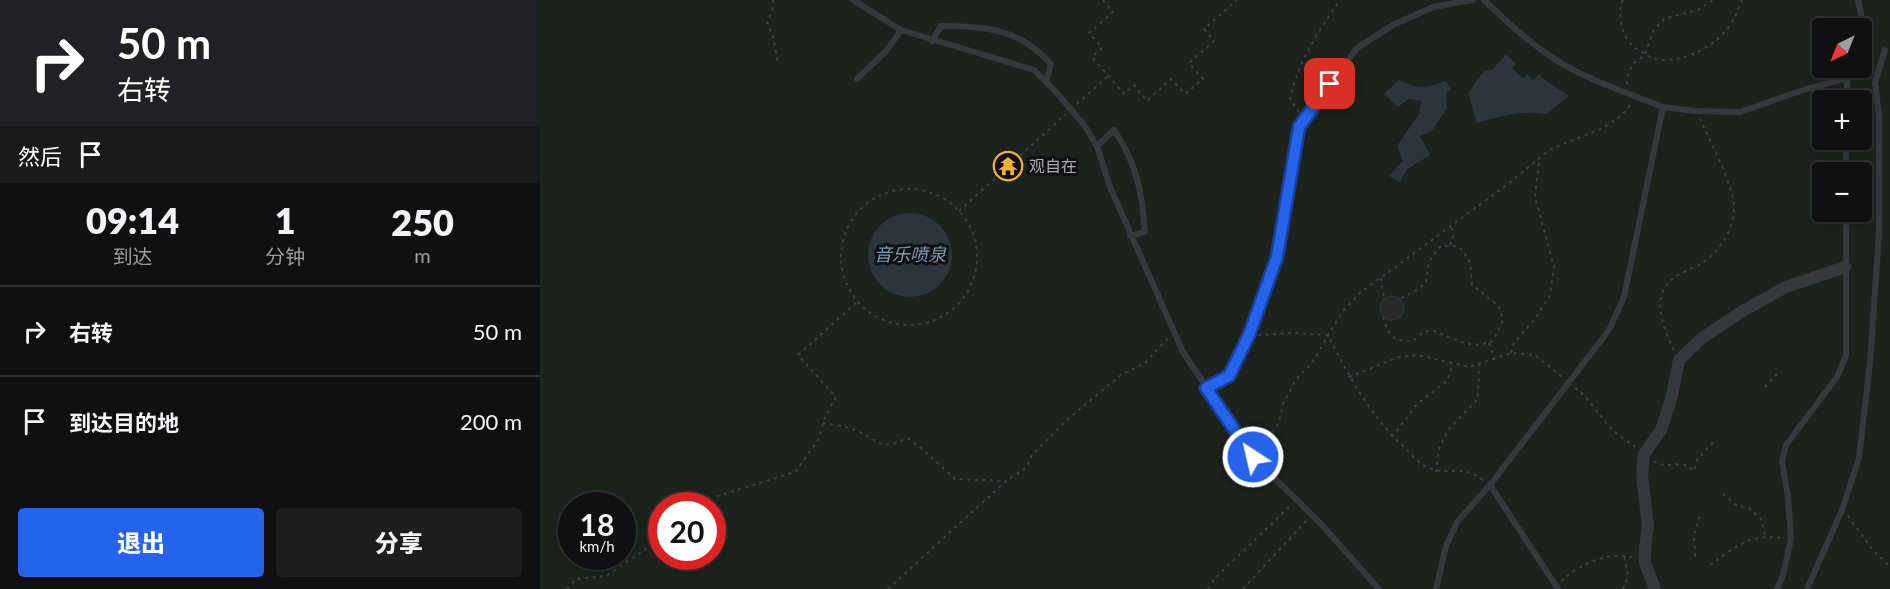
<!DOCTYPE html>
<html lang="zh">
<meta charset="utf-8">
<style>
:root{--surface:#101012;--page:#1e1e20;--text:#f1f3f6;--muted:#9c9d9f;--line:#303032;--accent:#2563eb}
body{margin:0;font-family:Lato,"Noto Sans SC",sans-serif;background:var(--page);color:var(--text);height:100vh;display:flex;flex-direction:column;font-size:22px;white-space:nowrap}
*{box-sizing:border-box;margin:0}
p{font-size:20px;color:var(--muted)}
.icon{flex:none;width:33px;height:33px;fill:none;stroke:currentColor;stroke-width:2;stroke-linecap:round;stroke-linejoin:round}
.map{position:relative;flex:1;overflow:hidden}
.sheet{display:flex;flex-direction:column;background:var(--surface);width:540px}
.sheet>*{flex:none}
.guide{background:#202124;color:#fff;overflow:hidden}
.needle{width:39px;rotate:223deg}
.buttons{position:absolute;left:1272px;top:18px;display:grid;gap:12px}
.buttons a{display:grid;place-items:center;width:60px;height:60px;border-radius:6px;background:var(--surface);box-shadow:0 3px 9px #0003,0 0 0 2px var(--line);font-size:30px}
.speed{position:absolute;left:18px;top:492px;display:flex;gap:12px;font-size:30px;font-weight:700;text-align:center}
.speed>*{display:grid;place-content:center;width:78px;height:78px;border-radius:50%;background:var(--surface);box-shadow:0 3px 9px #0003,0 0 0 2px var(--line);line-height:1}
.speed small{font-size:15px;font-weight:400}
.speed .limit{border:9px solid #d22;background:#fff;color:#111}
.pin{position:absolute;display:grid;place-items:center;width:51px;height:51px;color:#fff;margin:-26px;border-radius:12px;box-shadow:0 3px 9px #0006}
.me{position:absolute;width:66px;margin:-33px;rotate:325deg;stroke-linejoin:round;filter:drop-shadow(0 0 4px #0008)}
.turn{display:flex;align-items:center;gap:21px;height:126px;padding:0 18px;font-size:27px}
.turn .icon{width:78px;height:78px;stroke-width:2.5}
.turn b{display:block;font-size:42px;line-height:51px}
.then{display:flex;align-items:center;height:57px;padding:0 18px;background:#0003;gap:12px;font-size:22px}
.eta{display:flex;justify-content:space-evenly;align-items:center;height:102px;text-align:center}
.eta b{font-size:36px;font-weight:800;line-height:42px}
.action{display:flex;gap:12px;margin-top:auto;padding:12px 18px}
.action a{flex:1;height:69px;border-radius:6px;background:var(--accent);color:#fff;font-size:24px;font-weight:800;line-height:69px;text-align:center}
.action a+a{background:var(--page);color:var(--text)}
ul{padding:0;list-style:none}
li{display:flex;align-items:center;gap:18px;height:90px;padding:0 18px;border-top:2px solid var(--line)}
li div{flex:1}
li b{display:block;font-size:22px}
li em{font-style:normal}
main{display:flex;flex:1;min-height:0}
.map>svg:first-child{display:block}
.green{fill:#1c231d;fill-rule:evenodd}
.water{fill:#2c353c}
.building{fill:#29292c;stroke:#303034;stroke-width:1.5}
.lines{fill:none;stroke-linecap:round;stroke-linejoin:round}
.path{stroke:#3d3f44;stroke-width:2;stroke-dasharray:3 4.5;stroke-linecap:butt}
.lane{stroke:#37383d;stroke-width:6}
.street{stroke:#37383d;stroke-width:12}
.route-casing{stroke:#184099;stroke-width:15}
.route{stroke:#2563eb;stroke-width:10}
.labels{text-anchor:middle;stroke-width:6;stroke-linejoin:round;paint-order:stroke}
.poi-label{font-size:16px;fill:#a8adb8;stroke:#111113;text-anchor:start}
.water-label{font-size:18px;font-style:italic;fill:#7f9bb3;stroke:#111113}
</style>
<main>
<section class="sheet">
<div class="guide">
<div class="turn"><svg class="icon" aria-label="right" viewBox="0 0 24 24"><path d="M7 20v-9h11M14 6l5 5-5 5"/></svg><div><b>50 m</b>右转</div></div>
<div class="then">然后<svg class="icon" aria-label="arrive" viewBox="0 0 24 24"><path d="M6 21V4h12l-3 4 3 4H6"/></svg></div>
</div>
<div class="eta">
<div><b>09:14</b><p>到达</p></div>
<div><b>1</b><p>分钟</p></div>
<div><b>250</b><p>m</p></div>
</div>
<ul>
<li><svg class="icon" aria-label="right" viewBox="0 0 24 24"><path d="M7 20v-9h11M14 6l5 5-5 5"/></svg><div><b>右转</b></div><em>50 m</em></li>
<li><svg class="icon" aria-label="arrive" viewBox="0 0 24 24"><path d="M6 21V4h12l-3 4 3 4H6"/></svg><div><b>到达目的地</b></div><em>200 m</em></li>
</ul>
<div class="action"><a>退出</a><a>分享</a></div>
</section>
<div class="map">
<svg width="1350" height="589" viewBox="0 0 1350 589">
<rect width="100%" height="100%" fill="#161618"/>
<!-- green -->
<path class="green" d="M0 0H1350V589H0ZM1282 28H1322V68H1282ZM1282 100H1322V140H1282ZM1282 172H1322V212H1282ZM32 506H82V556H32ZM122 506H172V556H122Z"/>
<!-- water -->
<path class="water" d="M966 54 976 64 972 68 983 78 987 75 994 80 999 74C1006 83 1019 88 1029 96L1006 114C982 110 961 116 937 123L928 93 944 71 953 69Z
M859 80C879 90 885 88 906 81L911 89 906 93 907 108 892 131 880 136 890 155 866 170 860 182 849 176 863 161 857 146 879 114 881 101 869 99 858 107 844 94Z
M328 255a42 42 0 1 1 84 0a42 42 0 1 1-84 0Z"/>
<!-- building -->
<path class="building" d="M840 308a12 12 0 1 1 24 0a12 12 0 1 1-24 0Z"/>
<g class="lines">
<!-- path -->
<path class="path" d="M233 0 232 12 227 22 233 37 238 63
M563 0 573 12 549 33 562 48 552 57 584 94 594 85 607 101 631 79 645 94 663 79 649 63 674 41 664 29 697 0
M1083 0C1079 8 1080 14 1081 22 1082 33 1088 44 1097 49 1104 54 1113 60 1122 60 1142 61 1167 50 1181 36 1192 26 1197 13 1202 0
M1087 84 1088 73 1094 63 1105 55 1113 31 1124 19 1158 10 1173 0
M537 104 568 76
M759 112 750 99C758 62 779 30 800 0
M301 257a68 68 0 1 1 136 0a68 68 0 1 1-136 0Z
M419 211 526 114
M910 245 913 237 912 228
M841 278 844 298
M843 317 847 329 856 340 873 341 882 333 891 330C913 337 929 351 953 341L963 320 959 306 932 285C929 265 934 262 918 246H901L889 261 886 283 878 289 860 299
M718 335 753 333 788 335C809 377 831 417 866 449 872 455 879 464 887 467 907 477 921 463 943 480
M949 343 954 357
M1134 350C1124 329 1111 300 1130 281 1139 273 1152 269 1162 263 1179 253 1194 228 1194 209 1195 188 1169 139 1160 119
M971 353 974 343 995 319 1010 295 1014 266 995 197 999 160
M809 377 859 357 878 355 929 367 971 353 995 355 1022 377
M1225 387 1238 373
M1035 388 1045 396 1071 429 1095 447
M283 423C293 425 306 426 315 430 340 440 339 452 367 438L380 447 415 479 466 481
M852 437 878 403 907 381 912 365
M718 450 738 424 744 402 756 379 772 363 802 312 821 292 964 187 1011 149 1061 129 1081 116 1091 104
M1114 461C1124 469 1134 462 1145 465 1148 466 1151 469 1154 471L1157 460 1174 441
M896 472 899 448 909 429 938 399 939 364
M1183 494 1196 505 1209 508 1222 520 1225 537
M165 506 178 496 255 472 277 442 286 415 296 397 258 355 317 302
M1308 516 1332 549 1350 567
M1155 556 1154 535 1161 513
M1170 565C1198 546 1206 534 1242 538
M1021 581C1042 563 1067 551 1095 558
M27 589 36 579 66 576 122 538
M348 589 466 481 486 468 492 455 529 418 581 375 605 363 628 338
M668 589 675 578 750 506
M703 589 766 521
M1083 589 1088 576 1084 555"/>
<!-- lane -->
<path class="lane" d="M313 0 361 30 494 70 517 93 544 125 557 146 570 187 643 352 713 457 780 523 839 589
M944 0C965 20 986 40 1010 56 1044 79 1085 92 1123 107
M392 41 401 26C446 26 480 29 511 64L506 82
M317 79 346 51 361 30
M1307 100V79
M557 146 574 130C597 164 602 192 605 232L590 236
M1306 172V140
M666 388 689 376 709 335 737 257 759 127 817 48 853 25 893 7 933 0
M950 485 1018 589
M896 589 906 546 917 522 950 485 1069 330 1084 297 1123 107 1156 111 1200 112 1263 90 1319 75 1329 61 1327 41 1318 0
M1237 589 1243 575 1251 539 1248 497 1242 461 1246 445 1297 377 1306 356V212
M1267 589 1302 510 1319 458 1330 363 1339 234V116L1335 82 1345 50"/>
<!-- street -->
<path class="street" d="M1115 589 1105 563V548L1108 526 1102 475 1104 454 1121 430 1132 396 1139 360 1162 338 1201 312 1246 287 1305 267"/>
</g>
<g class="lines">
<!-- route casing -->
<g class="route-casing">
<path id="route" d="M713 457 666 388 689 376 709 335 737 257 759 127 790 84"/>
</g>
<!-- route -->
<use href="#route" class="route"/>
</g>
<!-- icons -->
<defs>
<g id="temple-ring" transform="scale(1.5)"><circle r="9.5" fill="#111113" stroke="#f2b134" stroke-width="1.5"/><path d="M0-6L5-2H3V0L6.5 2.5H4V6H1.5V3h-3V6H-4V2.5H-6.5L-3 0V-2H-5Z" fill="#f2b134"/></g>
</defs>
<g fill-rule="evenodd">
<use href="#temple-ring" x="468" y="166"/>
</g>
<g class="labels">
<!-- poi labels -->
<g class="poi-label">
<text x="489" y="172">观自在</text>
</g>
<!-- water labels -->
<g class="water-label">
<text x="370" y="261">音乐喷泉</text>
</g>
</g>
</svg>
<div class="buttons">
<a><svg class="needle" viewBox="-14 -14 28 28"><path d="M0-13l5 13h-10z" fill="#e53935"/><path d="M0 13l5-13h-10z" fill="#9c9d9f"/></svg></a>
<a>+</a>
<a>−</a>
</div>
<div class="speed"><div>18<small>km/h</small></div><div class="limit">20</div></div>
<div class="pin" style="left:790px;top:84px;background:#d93025"><svg class="icon" aria-label="arrive" viewBox="0 0 24 24"><path d="M6 21V4h12l-3 4 3 4H6"/></svg></div>
<svg class="me" style="left:713px;top:457px" viewBox="-20 -20 40 40"><circle r="17" fill="#2563eb" stroke="#fff" stroke-width="3"/><path d="M0-11L8 9 0 5-8 9z" fill="#fff"/></svg>
</div>
</main>
